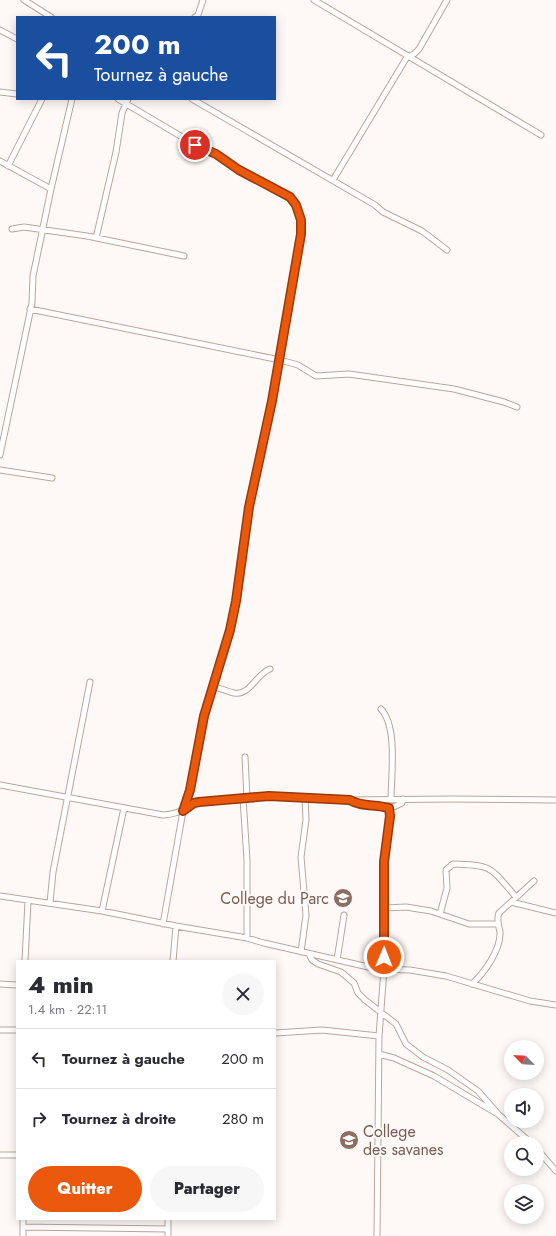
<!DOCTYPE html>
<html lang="fr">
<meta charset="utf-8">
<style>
:root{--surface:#fff;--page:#f7f7f7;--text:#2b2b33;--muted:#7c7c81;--line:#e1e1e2;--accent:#ea580c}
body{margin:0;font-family:Jost,sans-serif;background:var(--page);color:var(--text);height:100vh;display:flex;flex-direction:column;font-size:15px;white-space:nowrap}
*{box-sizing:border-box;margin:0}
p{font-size:13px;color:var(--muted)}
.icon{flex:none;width:22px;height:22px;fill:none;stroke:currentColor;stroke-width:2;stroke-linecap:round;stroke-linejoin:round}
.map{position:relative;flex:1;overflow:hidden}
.details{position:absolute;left:16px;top:960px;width:260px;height:260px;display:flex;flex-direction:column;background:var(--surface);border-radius:0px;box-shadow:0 2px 10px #0003}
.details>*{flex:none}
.banner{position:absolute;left:16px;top:16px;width:260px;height:84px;border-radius:0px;box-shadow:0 2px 10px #0003;background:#1a4fa0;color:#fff;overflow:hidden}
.needle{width:26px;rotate:294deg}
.tools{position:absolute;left:504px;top:1040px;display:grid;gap:8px}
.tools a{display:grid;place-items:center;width:40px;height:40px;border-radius:50%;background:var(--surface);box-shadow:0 2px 10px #0003;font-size:20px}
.pin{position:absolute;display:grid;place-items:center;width:34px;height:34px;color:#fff;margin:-17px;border:2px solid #fff;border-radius:50%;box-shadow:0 1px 4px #0007}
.me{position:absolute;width:44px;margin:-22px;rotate:1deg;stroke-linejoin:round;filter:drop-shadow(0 0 3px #0008)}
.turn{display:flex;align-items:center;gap:14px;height:84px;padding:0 12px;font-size:18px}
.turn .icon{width:52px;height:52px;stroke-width:2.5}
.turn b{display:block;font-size:28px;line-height:34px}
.round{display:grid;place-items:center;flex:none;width:42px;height:42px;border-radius:21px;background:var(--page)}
.headline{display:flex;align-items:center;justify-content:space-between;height:68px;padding:0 12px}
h1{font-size:24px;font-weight:800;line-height:30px}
.primary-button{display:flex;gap:8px;margin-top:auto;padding:8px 12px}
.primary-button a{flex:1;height:46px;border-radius:24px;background:var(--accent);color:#fff;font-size:16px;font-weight:800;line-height:46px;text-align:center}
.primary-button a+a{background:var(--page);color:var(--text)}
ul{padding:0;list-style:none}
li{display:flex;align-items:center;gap:12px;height:60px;padding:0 12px;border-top:1px solid var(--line)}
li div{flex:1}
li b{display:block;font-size:15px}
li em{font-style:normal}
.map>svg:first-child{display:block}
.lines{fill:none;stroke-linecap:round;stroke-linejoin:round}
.minor-casing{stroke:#bca59c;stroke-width:7}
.minor{stroke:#fff;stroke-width:5}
.route-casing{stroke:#983908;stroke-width:10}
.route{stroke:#ea580c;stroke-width:7}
.labels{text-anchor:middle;stroke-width:4;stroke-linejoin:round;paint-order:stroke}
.education-label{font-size:16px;fill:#785e54;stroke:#fef9f7;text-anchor:end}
</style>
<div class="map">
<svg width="556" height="1236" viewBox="0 0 556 1236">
<rect width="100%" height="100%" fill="#fef9f7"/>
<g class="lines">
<!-- minor casing -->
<g class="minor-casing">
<path id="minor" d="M24 0 51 17
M314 0 541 135
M195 17 198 15 203 0
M0 30 17 39
M0 92 17 94
M118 99 204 150 216 153 239 170 289 197 296 205 301 220V234L272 401 249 507 236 601 230 630 204 716 190 789 183 811 163 924
M192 99 375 205 383 212 422 231 447 250
M0 161 51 189
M8 166 42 99
M333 180 407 57 414 54 419 49 447 0
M12 229 24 227 87 236 184 256
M96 238 116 152 122 113 128 99
M30 309 280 360 298 365 316 376 349 374 454 389 504 402 517 407
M0 455 32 303 33 276 51 189 72 99
M0 470 52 478
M212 686C219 688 226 691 234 693 250 696 256 674 270 669
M381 709C398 727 391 776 391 799
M245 757 247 798
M0 785 163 815C184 814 183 805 199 802L269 796 350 800 451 799 556 800
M243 798 247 860V938
M353 802 389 809 390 816 384 863V969L379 1036 377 1236
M389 809 402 803 403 799
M0 896 102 911 176 926 247 938 264 943 377 969 410 970 446 976 530 1001 556 1005
M511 902 556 913
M50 903 53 872 90 682
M384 908 406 907 431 911 469 924H498
M102 911 124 808
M440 914 447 888 446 870 453 864C493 865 490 867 516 897
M301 952 306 915 301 857 306 820 305 798
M309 954 312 960 318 964 341 972 354 983 358 993 365 1000 396 1024 406 1044 423 1057 448 1070 478 1091 499 1115 531 1143
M337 960 344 915
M25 961 28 901
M173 961 176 926
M0 984 17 985
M472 984C484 973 501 950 500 932 499 925 496 920 499 913L534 881
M0 1030H17
M275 1033 322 1030 379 1036
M379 1054 394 1058 434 1076 496 1113
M537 1149 556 1171
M0 1155H17
M23 1219V1236
M168 1219V1236
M23 1227 168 1229"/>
</g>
<!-- minor -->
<use href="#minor" class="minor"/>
</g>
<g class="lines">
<!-- route casing -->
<g class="route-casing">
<path id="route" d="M195 145 216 154 239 170 290 197 296 205 301 220V234L272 401 249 507 236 601 230 630 204 716 190 790 183 811 194 803 199 802 269 796 350 800C361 807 376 804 389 808L390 816 384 862V957"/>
</g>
<!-- route -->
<use href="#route" class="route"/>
</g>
<!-- icons -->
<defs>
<g id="university-disc" transform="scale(1)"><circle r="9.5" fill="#8d6e63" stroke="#fef9f7"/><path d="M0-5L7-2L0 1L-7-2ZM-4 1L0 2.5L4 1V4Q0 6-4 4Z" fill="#fff"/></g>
</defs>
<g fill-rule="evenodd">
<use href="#university-disc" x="343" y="898"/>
<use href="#university-disc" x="349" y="1140"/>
</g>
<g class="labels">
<!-- education labels -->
<g class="education-label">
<text x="329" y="904">College du Parc</text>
<text x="363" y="1137" text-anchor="start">College<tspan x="363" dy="18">des savanes</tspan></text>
</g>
</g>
</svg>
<div class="tools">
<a><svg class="needle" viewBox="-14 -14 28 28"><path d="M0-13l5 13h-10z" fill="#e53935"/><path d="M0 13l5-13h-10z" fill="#7c7c81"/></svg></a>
<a><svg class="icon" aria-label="sound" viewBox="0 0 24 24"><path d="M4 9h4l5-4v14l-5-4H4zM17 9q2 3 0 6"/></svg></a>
<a><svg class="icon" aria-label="search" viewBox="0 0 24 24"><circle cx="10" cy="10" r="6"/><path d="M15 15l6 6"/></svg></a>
<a><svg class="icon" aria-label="layers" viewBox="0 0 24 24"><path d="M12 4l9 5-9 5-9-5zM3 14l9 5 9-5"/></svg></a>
</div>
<div class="pin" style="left:195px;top:145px;background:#d93025"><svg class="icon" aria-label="arrive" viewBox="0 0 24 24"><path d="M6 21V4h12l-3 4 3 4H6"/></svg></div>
<svg class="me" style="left:384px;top:957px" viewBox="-20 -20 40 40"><circle r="17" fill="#ea580c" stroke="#fff" stroke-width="3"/><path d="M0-11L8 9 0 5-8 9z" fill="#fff"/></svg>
<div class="banner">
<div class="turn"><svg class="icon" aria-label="left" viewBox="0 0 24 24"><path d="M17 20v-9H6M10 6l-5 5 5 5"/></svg><div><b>200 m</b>Tournez à gauche</div></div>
</div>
<section class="details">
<div class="headline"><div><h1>4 min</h1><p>1.4 km · 22:11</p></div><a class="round"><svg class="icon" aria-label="close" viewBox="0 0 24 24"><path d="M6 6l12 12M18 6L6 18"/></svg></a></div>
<ul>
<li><svg class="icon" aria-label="left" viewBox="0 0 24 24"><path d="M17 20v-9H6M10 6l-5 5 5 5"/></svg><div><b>Tournez à gauche</b></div><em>200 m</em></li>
<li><svg class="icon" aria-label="right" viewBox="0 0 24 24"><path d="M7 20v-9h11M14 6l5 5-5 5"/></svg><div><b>Tournez à droite</b></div><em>280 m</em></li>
</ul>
<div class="primary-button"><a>Quitter</a><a>Partager</a></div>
</section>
</div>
